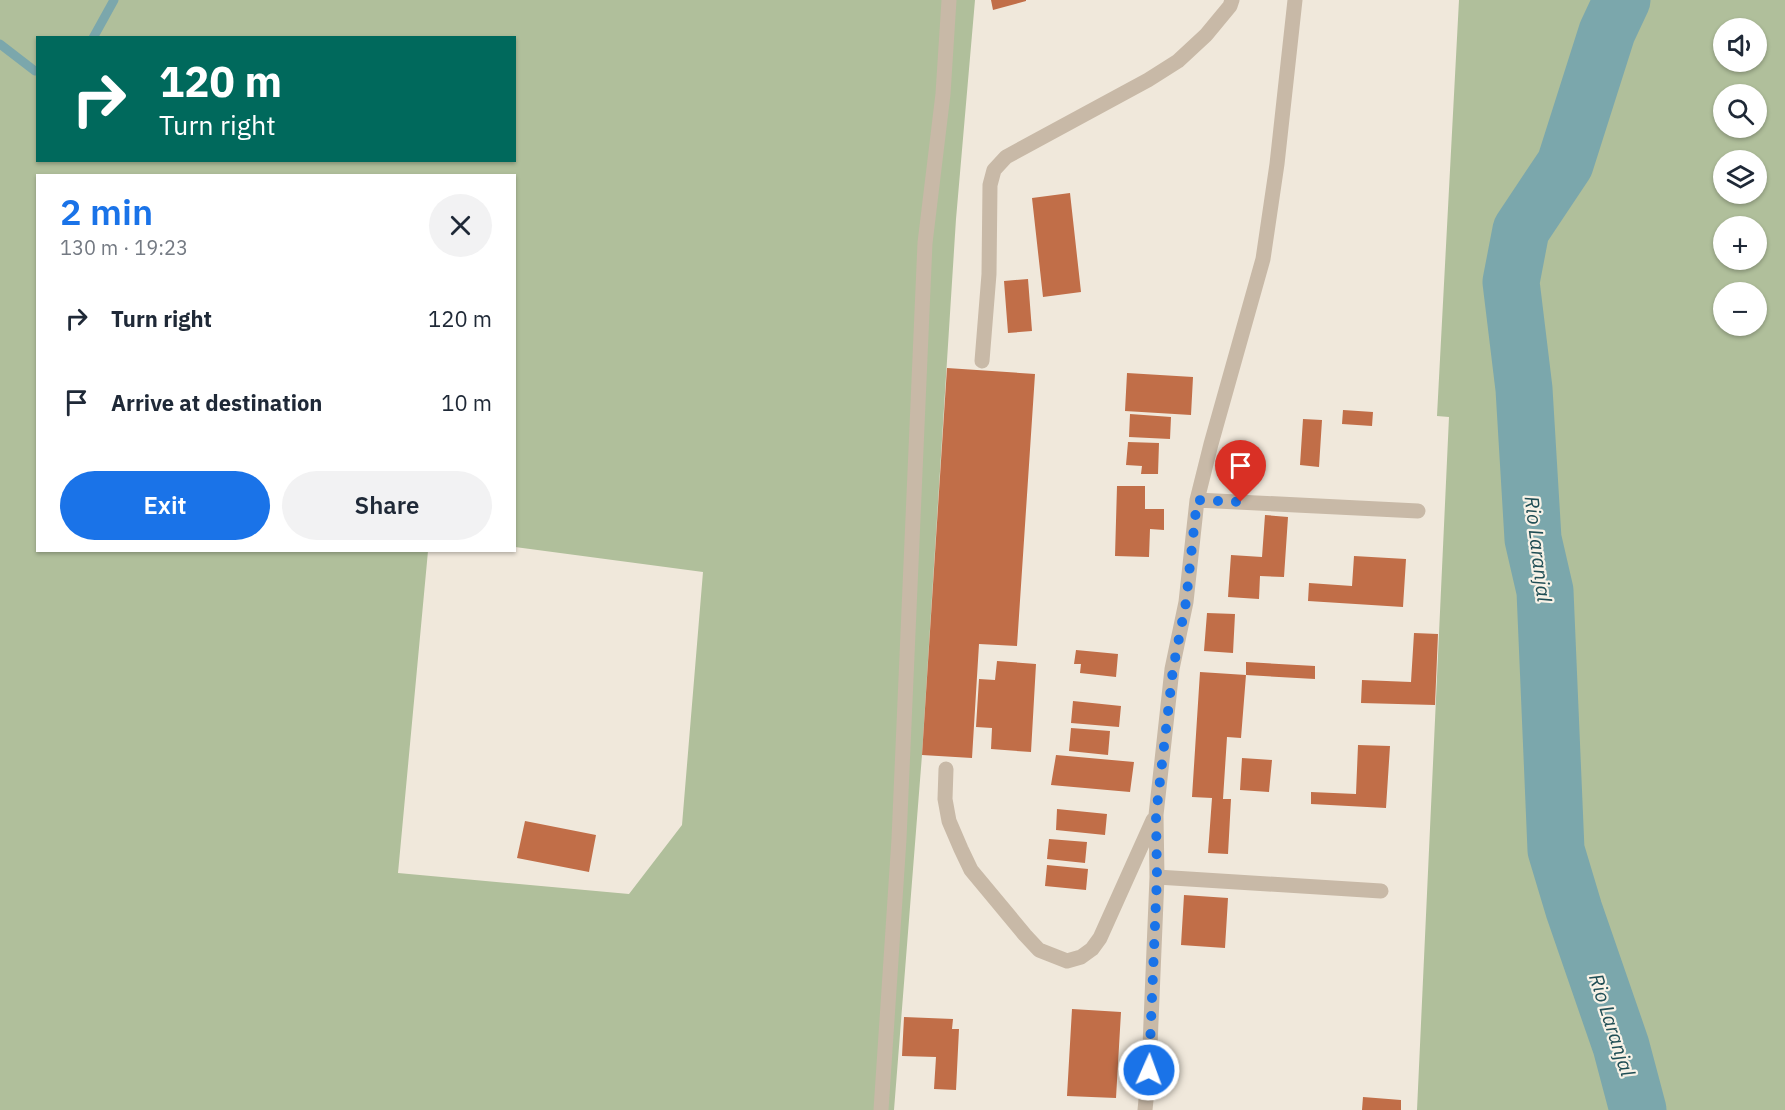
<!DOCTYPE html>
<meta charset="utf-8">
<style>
:root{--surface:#fff;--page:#f2f2f3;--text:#1f2937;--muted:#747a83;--accent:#1a73e8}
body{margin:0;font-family:"IBM Plex Sans",sans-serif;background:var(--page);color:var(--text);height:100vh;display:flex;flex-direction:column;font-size:22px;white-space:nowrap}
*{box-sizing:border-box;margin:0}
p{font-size:20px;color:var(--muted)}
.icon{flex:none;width:33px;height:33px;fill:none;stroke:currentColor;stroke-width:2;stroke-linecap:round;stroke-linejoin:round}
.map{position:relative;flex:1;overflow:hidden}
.side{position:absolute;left:36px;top:174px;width:480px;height:378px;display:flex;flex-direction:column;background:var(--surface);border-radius:0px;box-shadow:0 2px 4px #0004}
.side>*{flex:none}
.hud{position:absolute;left:36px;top:36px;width:480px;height:126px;border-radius:0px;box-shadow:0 2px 4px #0004;background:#00695c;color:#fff;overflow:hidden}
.tools{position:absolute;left:1713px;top:18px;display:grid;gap:12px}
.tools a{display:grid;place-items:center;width:54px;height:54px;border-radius:50%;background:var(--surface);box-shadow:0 2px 4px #0004;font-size:30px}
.pin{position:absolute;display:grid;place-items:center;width:51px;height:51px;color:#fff;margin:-62px -26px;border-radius:50% 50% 50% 0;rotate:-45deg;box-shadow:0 0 6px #0007}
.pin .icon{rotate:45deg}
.me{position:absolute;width:66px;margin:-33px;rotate:2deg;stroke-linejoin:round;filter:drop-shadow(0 0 4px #0008)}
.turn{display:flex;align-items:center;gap:21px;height:126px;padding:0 24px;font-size:27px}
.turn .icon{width:78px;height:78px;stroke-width:2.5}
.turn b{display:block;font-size:42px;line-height:51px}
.round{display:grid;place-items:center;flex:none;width:63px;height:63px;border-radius:32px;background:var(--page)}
.overview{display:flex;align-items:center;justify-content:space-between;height:102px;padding:0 24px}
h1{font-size:36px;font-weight:600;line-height:45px;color:var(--accent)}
.primary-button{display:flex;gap:12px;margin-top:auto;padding:12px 24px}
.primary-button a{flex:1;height:69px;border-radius:36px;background:var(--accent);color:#fff;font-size:24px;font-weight:600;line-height:69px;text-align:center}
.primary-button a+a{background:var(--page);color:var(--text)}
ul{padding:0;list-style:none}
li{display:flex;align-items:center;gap:18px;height:84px;padding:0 24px}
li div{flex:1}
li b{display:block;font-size:22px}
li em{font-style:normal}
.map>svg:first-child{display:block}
.green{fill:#b0bf9b;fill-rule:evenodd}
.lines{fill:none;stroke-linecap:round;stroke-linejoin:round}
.stream{stroke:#7ba7ac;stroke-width:9}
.river{stroke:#7ba7ac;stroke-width:57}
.building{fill:#c16e48}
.minor{stroke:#c8b9a7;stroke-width:15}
.route{stroke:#1a73e8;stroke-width:10;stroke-dasharray:0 18}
.labels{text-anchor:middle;stroke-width:4.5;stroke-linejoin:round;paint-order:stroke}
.water-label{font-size:20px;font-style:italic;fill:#1f4d54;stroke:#f8f2e7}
</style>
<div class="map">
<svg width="1785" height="1110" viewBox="0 0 1785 1110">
<rect width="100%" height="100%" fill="#f0e8db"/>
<!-- green -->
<path class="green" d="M0 0H975L956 219 922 755 894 1110H0ZM38 38H514V160H38ZM38 176H514L515 547 703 572 682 825 629 894 398 873 428 551 38 550Z
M1459 0H1785V1110H1417L1449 417 1437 416ZM1724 28H1756V62H1724ZM1724 94H1756V128H1724ZM1724 160H1756V194H1724ZM1724 226H1756V260H1724ZM1724 292H1756V326H1724Z"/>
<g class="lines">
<!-- stream -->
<path class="stream" d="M93 38 114 0
M0 44 35 71H38"/>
<!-- river -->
<path class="river" d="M1622 0 1607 32 1565 164 1521 230 1511 282 1524 389 1533 539 1545 591 1556 850 1574 910 1621 1046 1638 1110"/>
</g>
<!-- building -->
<path class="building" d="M991 0H1026V1L993 10Z
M1070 193 1081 292 1043 297 1032 198Z
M1028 279 1032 331 1008 333 1004 281Z
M947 368 1035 374 1017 646 979 644 972 758 922 755Z
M1127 373 1193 377 1191 415 1125 411Z
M1343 410 1373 412 1372 426 1342 424Z
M1130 414 1171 417 1170 439 1129 437Z
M1303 419 1322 420 1319 467 1300 465Z
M1128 442 1159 443 1158 474H1141L1142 466 1126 465Z
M1117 486H1145V509H1164V530L1150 529 1149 557 1115 556Z
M1265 515 1288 517 1284 577 1260 576 1259 599 1228 597 1231 555 1262 557Z
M1354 556 1406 559 1403 607 1308 601 1309 583 1352 586Z
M1207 613 1235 614 1233 653 1204 651Z
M1414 633 1438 634 1435 705 1361 703 1362 680 1411 682Z
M1076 650 1118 654 1116 677 1080 673 1081 664H1074Z
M997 661 1036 664 1031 752 991 749 992 728 976 727 979 679 995 680Z
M1246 662 1315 666V679L1246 675Z
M1200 672 1246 675 1241 738 1227 737 1223 799H1231L1228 854 1208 853 1212 798 1192 797Z
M1073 701 1121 706 1119 727 1071 723Z
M1071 728 1110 731 1108 755 1069 751Z
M1358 745 1390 746 1386 808 1311 804V792L1356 794Z
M1056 755 1134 762 1130 792 1051 785Z
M1242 758 1272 760 1269 792 1240 790Z
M1057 809 1107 814 1105 835 1056 830Z
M525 821 596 835 589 872 517 858Z
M1049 839 1087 842 1085 863 1047 859Z
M1047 865 1088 869 1086 890 1045 886Z
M1184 895 1228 898 1225 948 1181 945Z
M1072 1009 1121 1012 1116 1098 1067 1096Z
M904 1017 953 1019 952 1029H959L956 1090 934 1089 936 1057 902 1056Z
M1363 1097 1401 1100V1110H1362Z"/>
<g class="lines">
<!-- minor -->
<path class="minor" d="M982 361 989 274 990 185 994 170 1006 157 1148 80 1178 61 1206 35 1230 6 1232 0
M1197 500 1418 511
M946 769 945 799 949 821 961 849 971 870 1025 935 1039 950 1067 961 1081 957 1092 949 1100 938 1153 820
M1157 877 1381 891
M881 1110 899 839 925 243 943 94 949 0
M1145 1110 1149 1070 1157 877 1156 815 1172 669 1186 602 1197 500 1211 444 1263 259 1277 164 1295 0"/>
</g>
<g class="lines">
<!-- route -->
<path class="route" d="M1149 1070 1157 877 1156 815 1173 669 1186 602 1197 500 1241 502"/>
</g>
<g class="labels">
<!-- water labels -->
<g class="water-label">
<text transform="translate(1538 549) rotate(83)" y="7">Rio Laranjal</text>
<text transform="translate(1612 1025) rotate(72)" y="7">Rio Laranjal</text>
</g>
</g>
</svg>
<div class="tools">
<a><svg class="icon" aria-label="sound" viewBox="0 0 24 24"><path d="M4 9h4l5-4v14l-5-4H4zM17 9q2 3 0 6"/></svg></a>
<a><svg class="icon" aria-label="search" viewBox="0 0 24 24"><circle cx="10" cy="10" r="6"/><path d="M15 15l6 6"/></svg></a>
<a><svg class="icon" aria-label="layers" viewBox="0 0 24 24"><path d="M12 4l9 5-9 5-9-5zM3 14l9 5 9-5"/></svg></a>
<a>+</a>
<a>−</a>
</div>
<div class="pin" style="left:1241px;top:502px;background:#d93025"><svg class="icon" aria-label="arrive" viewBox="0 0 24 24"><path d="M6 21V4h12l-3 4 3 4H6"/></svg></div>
<svg class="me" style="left:1149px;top:1070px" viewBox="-20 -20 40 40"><circle r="17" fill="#1a73e8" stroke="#fff" stroke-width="3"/><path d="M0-11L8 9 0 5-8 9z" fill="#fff"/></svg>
<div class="hud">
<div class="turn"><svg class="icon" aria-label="right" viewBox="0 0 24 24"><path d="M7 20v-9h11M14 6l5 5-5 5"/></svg><div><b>120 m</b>Turn right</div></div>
</div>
<section class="side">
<div class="overview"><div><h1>2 min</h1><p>130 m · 19:23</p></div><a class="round"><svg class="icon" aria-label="close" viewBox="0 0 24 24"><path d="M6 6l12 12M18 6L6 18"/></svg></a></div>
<ul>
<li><svg class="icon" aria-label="right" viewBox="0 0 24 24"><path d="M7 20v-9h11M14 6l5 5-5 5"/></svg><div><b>Turn right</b></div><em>120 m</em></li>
<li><svg class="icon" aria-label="arrive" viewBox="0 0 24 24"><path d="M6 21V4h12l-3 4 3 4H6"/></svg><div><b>Arrive at destination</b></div><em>10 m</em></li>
</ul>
<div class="primary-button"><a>Exit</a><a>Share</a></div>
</section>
</div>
